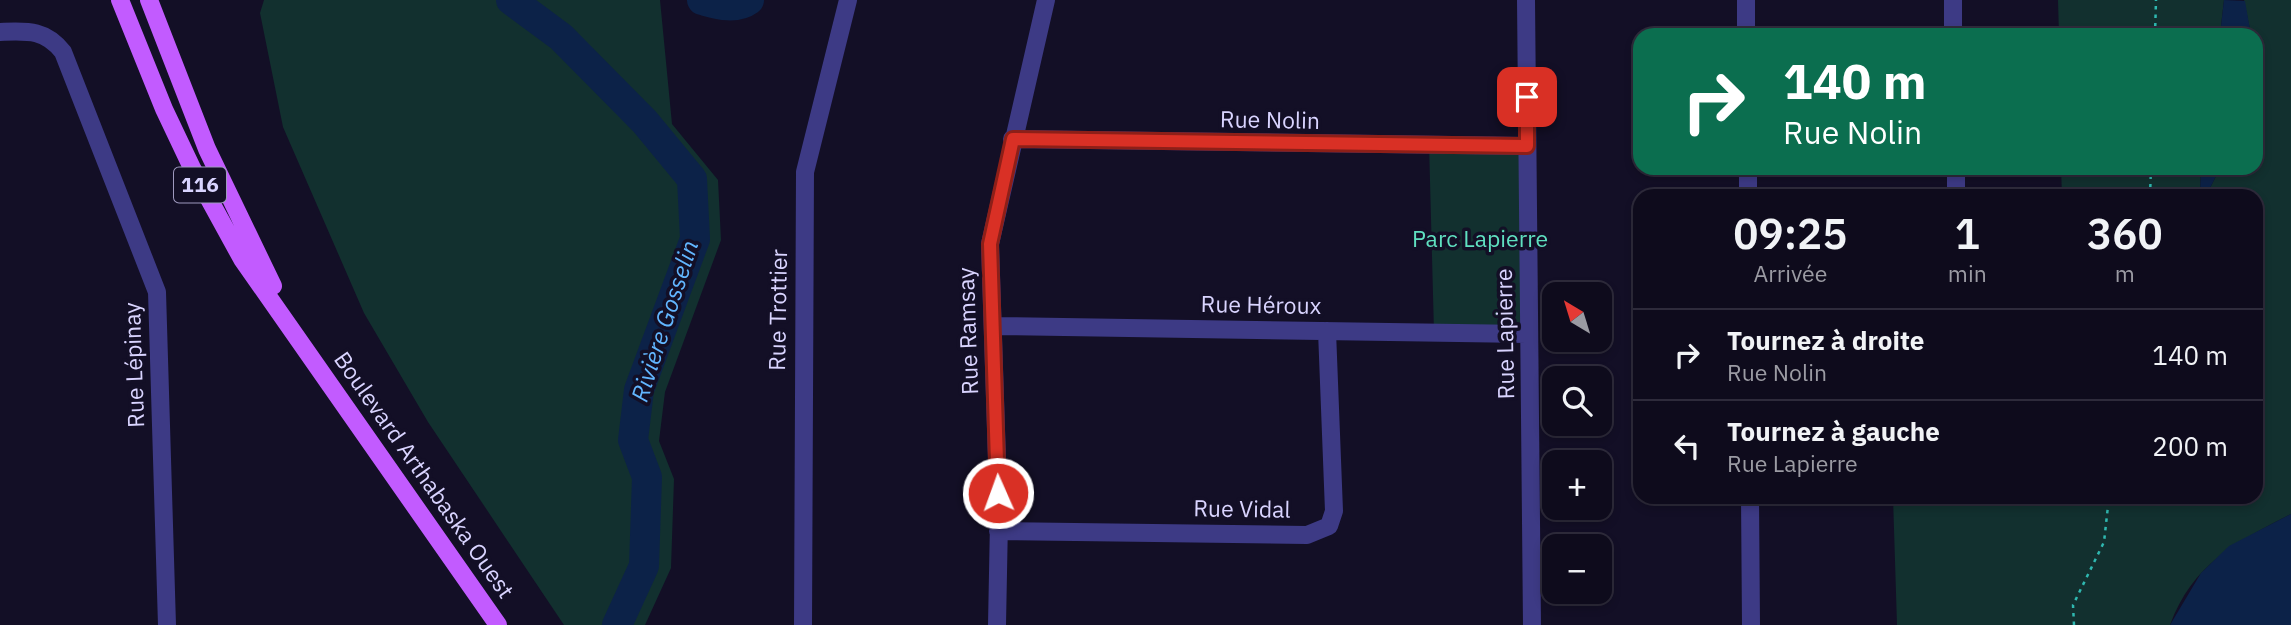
<!DOCTYPE html>
<html lang="fr">
<meta charset="utf-8">
<style>
:root{--surface:#0e0b1c;--page:#171425;--text:#f1f3f6;--muted:#9b9ba3;--line:#2e2b3b}
body{margin:0;font-family:"IBM Plex Sans",sans-serif;background:var(--page);color:var(--text);height:100vh;display:flex;flex-direction:column;font-size:26px;white-space:nowrap}
*{box-sizing:border-box;margin:0}
p{font-size:23px;color:var(--muted)}
.icon{flex:none;width:38px;height:38px;fill:none;stroke:currentColor;stroke-width:2;stroke-linecap:round;stroke-linejoin:round}
.map{position:relative;flex:1;overflow:hidden}
.side{position:absolute;left:1633px;top:189px;width:630px;height:315px;display:flex;flex-direction:column;background:var(--surface);border-radius:21px;box-shadow:0 4px 10px #0003,0 0 0 2px var(--line)}
.side>*{flex:none}
.banner{position:absolute;left:1633px;top:28px;width:630px;height:147px;border-radius:21px;box-shadow:0 4px 10px #0003,0 0 0 2px var(--line);background:#0b6e4f;color:#fff;overflow:hidden}
.needle{width:46px;rotate:322deg}
.fabs{position:absolute;left:1542px;top:282px;display:grid;gap:14px}
.fabs a{display:grid;place-items:center;width:70px;height:70px;border-radius:14px;background:var(--surface);box-shadow:0 4px 10px #0003,0 0 0 2px var(--line);font-size:35px}
.pin{position:absolute;display:grid;place-items:center;width:60px;height:60px;color:#fff;margin:-30px;border-radius:14px;box-shadow:0 4px 10px #0006}
.me{position:absolute;width:77px;margin:-38px;rotate:358deg;stroke-linejoin:round;filter:drop-shadow(0 0 5px #0008)}
.turn{display:flex;align-items:center;gap:24px;height:147px;padding:0 35px;font-size:32px}
.turn .icon{width:91px;height:91px;stroke-width:2.5}
.turn b{display:block;font-size:49px;line-height:60px}
.eta{display:flex;justify-content:space-evenly;align-items:center;height:119px;text-align:center}
.eta b{font-size:42px;font-weight:600;line-height:49px}
ul{padding:0;list-style:none}
li{display:flex;align-items:center;gap:21px;height:91px;padding:0 35px;border-top:2px solid var(--line)}
li div{flex:1}
li b{display:block;font-size:26px}
li em{font-style:normal}
.map>svg:first-child{display:block}
.green{fill:#12302f}
.water{fill:#0c2248}
.lines{fill:none;stroke-linecap:round;stroke-linejoin:round}
.river{stroke:#0c2248;stroke-width:30}
.path{stroke:#2fb8b0;stroke-width:2.5;stroke-dasharray:3.5 5;stroke-linecap:butt}
.minor{stroke:#3d3a85;stroke-width:18}
.major{stroke:#c25bff;stroke-width:18}
.route-casing{stroke:#8d1f18;stroke-width:18}
.route{stroke:#d93025;stroke-width:12}
.labels{text-anchor:middle;stroke-width:7;stroke-linejoin:round;paint-order:stroke}
.shield{fill:#130f26;stroke:#9e99be;stroke-width:2}
.shield-label{font-size:21px;font-weight:bold;fill:#d9d4ff}
.street-label{font-size:23px;fill:#d9d4ff;stroke:#130f26}
.park-label{font-size:23px;fill:#5fe0c0;stroke:#130f26}
.water-label{font-size:24px;font-style:italic;fill:#62b6ff;stroke:#130f26}
</style>
<div class="map">
<svg width="2291" height="625" viewBox="0 0 2291 625">
<rect width="100%" height="100%" fill="#130f26"/>
<!-- green -->
<path class="green" d="M264 0H660L672 124 718 180 721 240 665 392 659 441 674 479 671 568 645 625H564L428 422 364 313 283 127 260 13Z
M2058 0H2224L2220 35H2059Z
M2244 0H2291V514C2237 542 2193 563 2170 625H1897L1893 497H2256V196H2206L2220 168H2256V35H2251Z
M1429 143 1527 146 1529 334 1434 332Z
M2061 168H2201L2200 196H2062Z"/>
<!-- water -->
<path class="water" d="M2224 0 2245 1 2251 35H2220Z
M2201 168H2220L2206 196H2200Z
M2291 514V625H2170L2201 573 2229 546Z"/>
<g class="lines">
<!-- river -->
<path class="river" d="M511 0 561 37 645 122 692 179 695 239 639 390 633 440 647 477 644 566 617 625
M702 0C717 4 735 10 749 0"/>
<!-- path -->
<path class="path" d="M2155 35 2156 0
M2150 196 2151 168
M2074 625 2073 605 2104 542 2109 497"/>
<!-- minor -->
<path class="minor" d="M1526 0 1532 625
M1746 0V35
M1953 0V35
M0 32C27 31 45 29 63 52L157 292 167 625
M1012 139 1527 146
M1748 168V196
M1956 168V196
M993 326 1529 334
M1750 497 1751 625
M998 531 1307 535 1329 526 1334 511 1327 331
M803 625 805 172 848 0
M997 625 999 521 990 244 1046 0"/>
<!-- major -->
<path class="major" d="M120 0 164 109 192 168 242 259 498 625
M149 0 207 149 273 286"/>
</g>
<g class="lines">
<!-- route casing -->
<g class="route-casing">
<path id="route" d="M998 493 990 244 1013 139 1527 146V97"/>
</g>
<!-- route -->
<use href="#route" class="route"/>
</g>
<g class="labels">
<!-- shield labels -->
<rect class="shield" x="174" y="167.5" width="52" height="35" rx="5"/>
<g class="shield-label">
<text x="200" y="192">116</text>
</g>
<!-- street labels -->
<g class="street-label">
<text transform="translate(1270 120) rotate(1)" y="8">Rue Nolin</text>
<text transform="translate(1261 305) rotate(1)" y="8">Rue Héroux</text>
<text transform="translate(778 310) rotate(-89)" y="8">Rue Trottier</text>
<text transform="translate(968 331) rotate(-92)" y="8">Rue Ramsay</text>
<text transform="translate(1505 334) rotate(-91)" y="8">Rue Lapierre</text>
<text transform="translate(134 365) rotate(-92)" y="8">Rue Lépinay</text>
<text transform="translate(424 475) rotate(55)" y="8">Boulevard Arthabaska Ouest</text>
<text transform="translate(1242 509) rotate(1)" y="8">Rue Vidal</text>
</g>
<!-- park labels -->
<g class="park-label">
<text x="1480" y="247">Parc Lapierre</text>
</g>
<!-- water labels -->
<g class="water-label">
<text transform="translate(665 321) rotate(-72)" y="8">Rivière Gosselin</text>
</g>
</g>
</svg>
<div class="fabs">
<a><svg class="needle" viewBox="-14 -14 28 28"><path d="M0-13l5 13h-10z" fill="#e53935"/><path d="M0 13l5-13h-10z" fill="#9b9ba3"/></svg></a>
<a><svg class="icon" aria-label="search" viewBox="0 0 24 24"><circle cx="10" cy="10" r="6"/><path d="M15 15l6 6"/></svg></a>
<a>+</a>
<a>−</a>
</div>
<div class="pin" style="left:1527px;top:97px;background:#d93025"><svg class="icon" aria-label="arrive" viewBox="0 0 24 24"><path d="M6 21V4h12l-3 4 3 4H6"/></svg></div>
<svg class="me" style="left:998px;top:493px" viewBox="-20 -20 40 40"><circle r="17" fill="#d93025" stroke="#fff" stroke-width="3"/><path d="M0-11L8 9 0 5-8 9z" fill="#fff"/></svg>
<div class="banner">
<div class="turn"><svg class="icon" aria-label="right" viewBox="0 0 24 24"><path d="M7 20v-9h11M14 6l5 5-5 5"/></svg><div><b>140 m</b>Rue Nolin</div></div>
</div>
<section class="side">
<div class="eta">
<div><b>09:25</b><p>Arrivée</p></div>
<div><b>1</b><p>min</p></div>
<div><b>360</b><p>m</p></div>
</div>
<ul>
<li><svg class="icon" aria-label="right" viewBox="0 0 24 24"><path d="M7 20v-9h11M14 6l5 5-5 5"/></svg><div><b>Tournez à droite</b><p>Rue Nolin</p></div><em>140 m</em></li>
<li><svg class="icon" aria-label="left" viewBox="0 0 24 24"><path d="M17 20v-9H6M10 6l-5 5 5 5"/></svg><div><b>Tournez à gauche</b><p>Rue Lapierre</p></div><em>200 m</em></li>
</ul>
</section>
</div>
